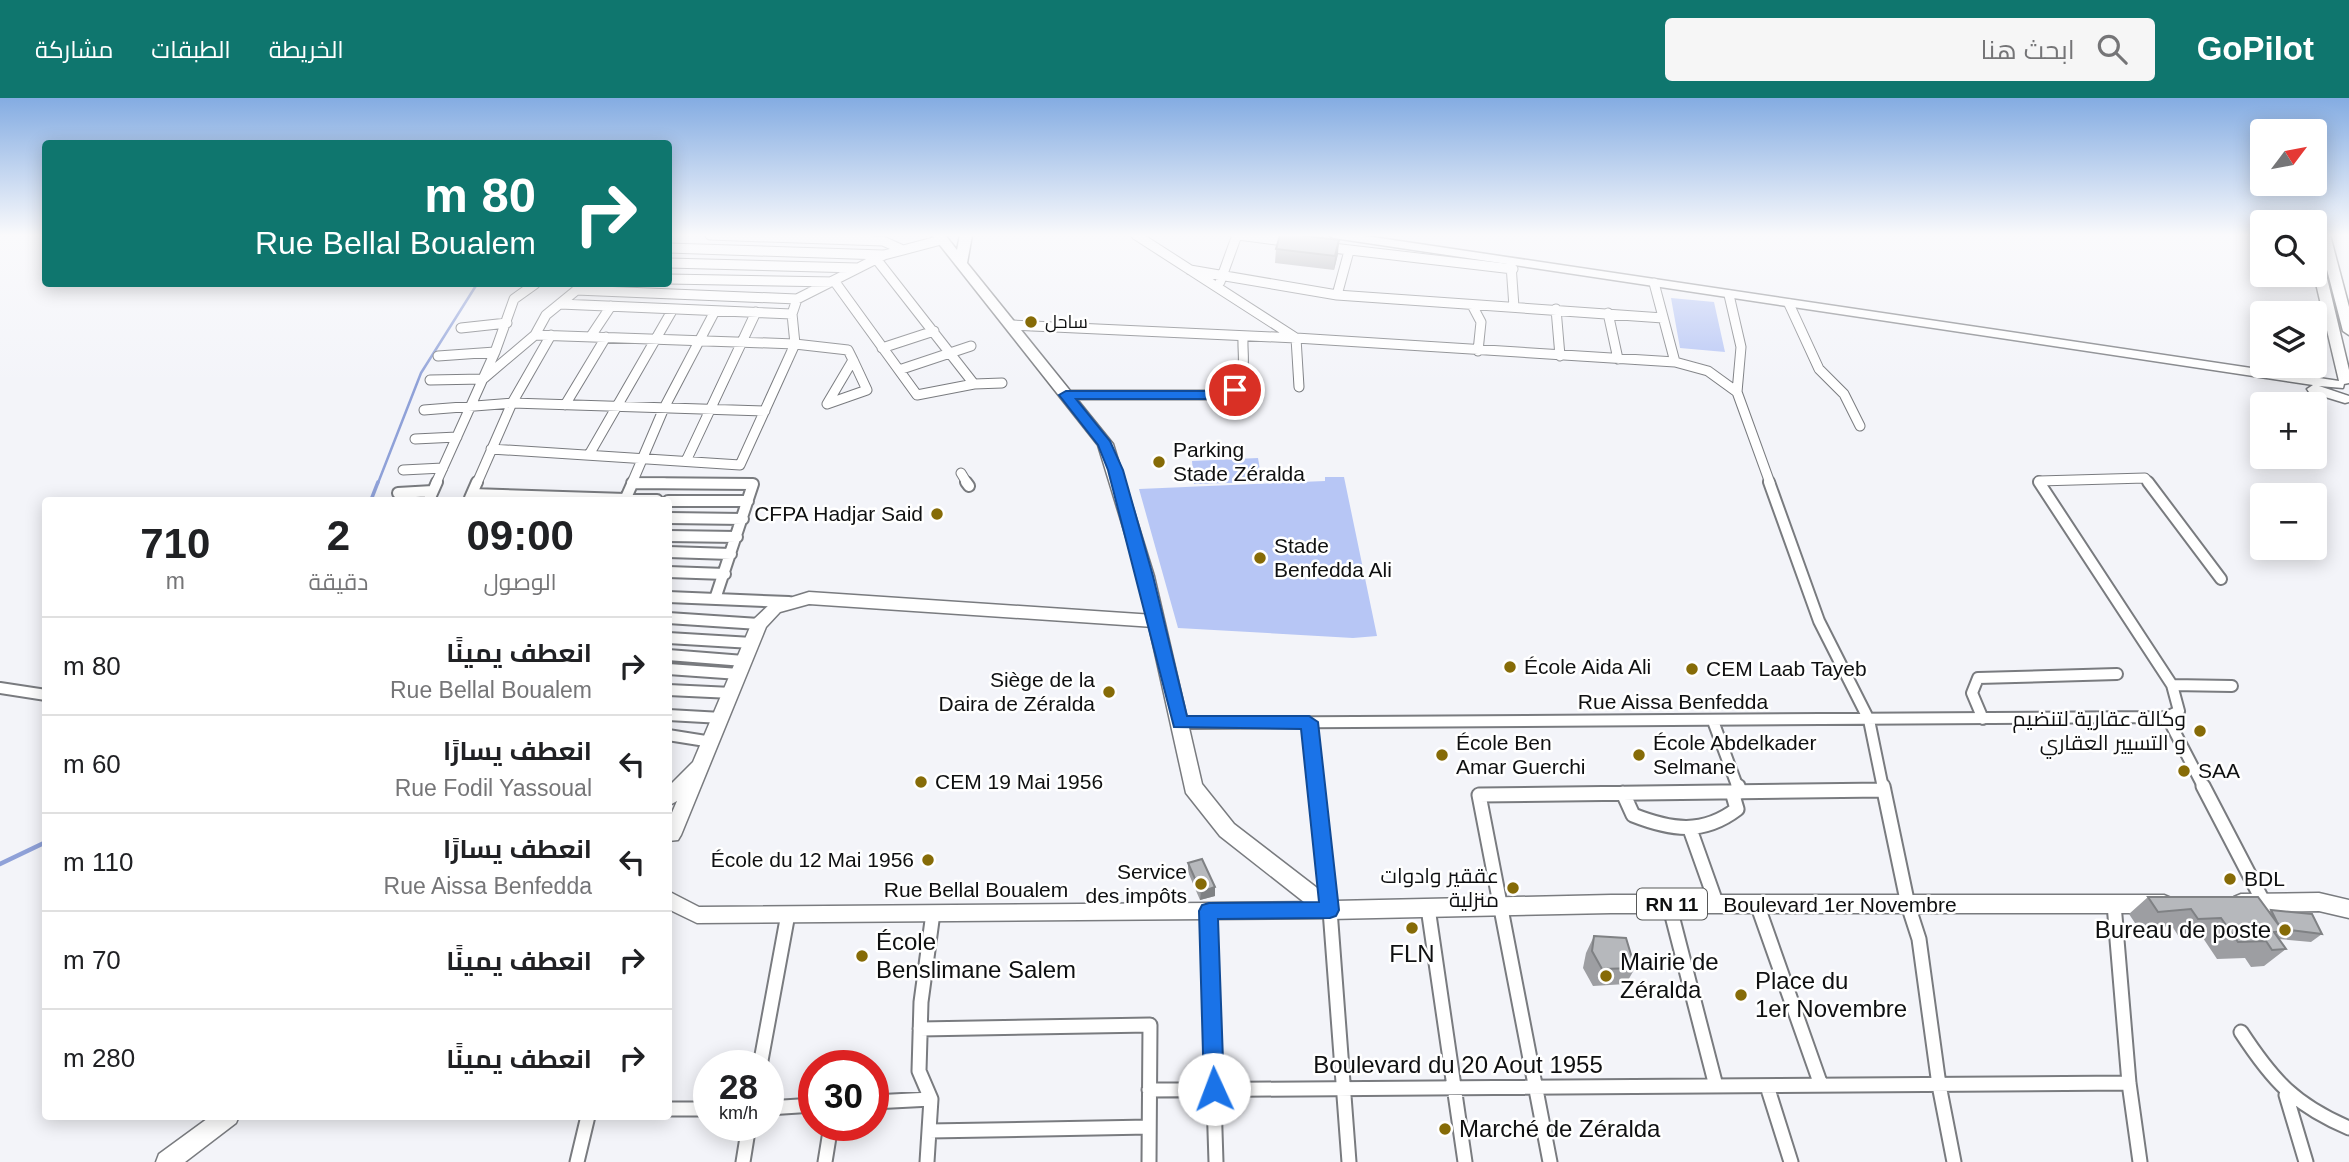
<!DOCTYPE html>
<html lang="ar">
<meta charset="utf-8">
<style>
:root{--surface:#fff;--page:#f6f6f6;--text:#202124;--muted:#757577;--line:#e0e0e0;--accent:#0f766e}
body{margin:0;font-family:Arial,Cairo,sans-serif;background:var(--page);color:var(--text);direction:rtl;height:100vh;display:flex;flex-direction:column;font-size:26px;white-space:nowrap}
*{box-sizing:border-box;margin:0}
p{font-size:23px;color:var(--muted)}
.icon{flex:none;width:38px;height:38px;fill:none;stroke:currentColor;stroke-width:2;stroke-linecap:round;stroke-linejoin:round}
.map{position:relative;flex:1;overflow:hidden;direction:ltr}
.panel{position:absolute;left:42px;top:399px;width:630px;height:623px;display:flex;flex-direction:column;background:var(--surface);border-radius:7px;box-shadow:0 4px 18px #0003;direction:rtl}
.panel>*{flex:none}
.hud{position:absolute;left:42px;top:42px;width:630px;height:147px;border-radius:7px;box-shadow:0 4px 18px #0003;direction:rtl;background:#0f766e;color:#fff;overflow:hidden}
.needle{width:46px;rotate:58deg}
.buttons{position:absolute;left:2250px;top:21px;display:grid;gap:14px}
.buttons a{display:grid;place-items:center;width:77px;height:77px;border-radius:7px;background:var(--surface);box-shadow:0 4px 18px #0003;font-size:35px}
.speed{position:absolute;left:693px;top:952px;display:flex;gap:14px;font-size:35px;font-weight:700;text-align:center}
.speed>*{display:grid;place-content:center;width:91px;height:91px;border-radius:50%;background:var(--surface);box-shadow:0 4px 18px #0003;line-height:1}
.speed small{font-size:18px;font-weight:400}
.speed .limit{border:10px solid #d22;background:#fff;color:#111}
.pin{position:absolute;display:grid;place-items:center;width:60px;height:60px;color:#fff;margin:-30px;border:4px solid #fff;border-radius:50%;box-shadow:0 2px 7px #0007}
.me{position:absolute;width:77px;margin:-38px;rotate:358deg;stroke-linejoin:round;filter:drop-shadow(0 0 5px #0008)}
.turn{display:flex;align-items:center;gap:24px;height:147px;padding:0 21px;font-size:32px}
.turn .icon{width:91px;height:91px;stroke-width:2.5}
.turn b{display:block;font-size:49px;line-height:60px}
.eta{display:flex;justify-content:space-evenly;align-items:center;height:119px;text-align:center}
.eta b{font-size:42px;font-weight:600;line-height:49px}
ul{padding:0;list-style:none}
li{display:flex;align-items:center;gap:21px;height:98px;padding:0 21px;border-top:2px solid var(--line)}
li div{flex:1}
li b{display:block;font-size:26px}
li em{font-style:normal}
header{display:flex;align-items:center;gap:42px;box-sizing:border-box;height:98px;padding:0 35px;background:var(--accent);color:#fff}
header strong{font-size:33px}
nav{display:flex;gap:38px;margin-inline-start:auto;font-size:24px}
.search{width:490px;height:63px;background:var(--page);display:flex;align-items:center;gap:18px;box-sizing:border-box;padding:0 24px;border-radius:7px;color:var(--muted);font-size:26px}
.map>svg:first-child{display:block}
.green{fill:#b7c6f5}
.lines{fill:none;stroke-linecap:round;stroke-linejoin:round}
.stream-far2{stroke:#8fa1d8;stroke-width:2.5}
.stream-far1{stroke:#8fa1d8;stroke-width:3.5}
.stream{stroke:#8fa1d8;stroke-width:4.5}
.street-far2-casing{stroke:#797b7f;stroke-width:11}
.street-far1-casing{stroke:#797b7f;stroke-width:14}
.street-casing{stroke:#797b7f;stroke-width:17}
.secondary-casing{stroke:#797b7f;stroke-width:3}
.primary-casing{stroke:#797b7f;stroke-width:3}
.street-far2{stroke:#fff;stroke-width:9}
.street-far1{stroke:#fff;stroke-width:10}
.street{stroke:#fff;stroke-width:13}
.secondary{fill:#fff;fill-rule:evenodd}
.primary{fill:#fff;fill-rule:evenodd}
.wall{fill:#9d9ea2}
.shaded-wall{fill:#7f8184}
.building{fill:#b6b8bc;stroke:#7f8184;stroke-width:2}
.route{fill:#1a73e8;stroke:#114b97;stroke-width:2}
.poi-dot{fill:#866b07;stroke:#fff;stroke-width:2.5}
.labels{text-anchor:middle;stroke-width:5;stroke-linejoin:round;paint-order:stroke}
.far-poi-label{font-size:18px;fill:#0f1011;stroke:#fff;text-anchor:start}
.shield{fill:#fff;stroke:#575858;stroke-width:2}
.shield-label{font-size:19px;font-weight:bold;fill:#0f1011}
.poi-label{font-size:21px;fill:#0f1011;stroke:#fff;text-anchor:start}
.street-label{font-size:21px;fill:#0f1011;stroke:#fff}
.near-poi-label{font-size:24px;fill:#0f1011;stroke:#fff;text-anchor:start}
.near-street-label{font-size:24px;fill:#0f1011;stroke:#fff}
</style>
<header>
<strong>GoPilot</strong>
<div class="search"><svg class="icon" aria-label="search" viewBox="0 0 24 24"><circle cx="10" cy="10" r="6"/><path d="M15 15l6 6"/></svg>ابحث هنا</div>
<nav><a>الخريطة</a><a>الطبقات</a><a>مشاركة</a></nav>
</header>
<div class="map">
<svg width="2349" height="1064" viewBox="0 0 2349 1064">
<rect width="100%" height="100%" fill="#f3f4f9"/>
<!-- green -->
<path class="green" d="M1671 200 1714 204 1725 254 1680 250Z
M1258 360 1262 384 1194 386 1192 363Z
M1325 379H1344L1377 538 1353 540 1178 530 1139 391 1325 383Z"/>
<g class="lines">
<!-- stream-far2 -->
<path class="stream-far2" d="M378 385 421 275 477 186"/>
<!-- stream-far1 -->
<path class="stream-far1" d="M371 402 378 384"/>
<!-- stream -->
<path class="stream" d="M0 766 46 744"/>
<!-- street-far2 casing -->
<g class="street-far2-casing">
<path id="street-far2" d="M710 137 883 143 903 152
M1136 137 1296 240 1299 289
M1238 137 1291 144
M1324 149 1513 171
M668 150 883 157
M877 162 974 286
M668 165 858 170
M1511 167 1514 209
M1190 172 1337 197 1663 220
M668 181 835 184 917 297 974 286 1002 285
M1220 184 1237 137
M584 186 546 217 535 237 795 246 848 252 853 262
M576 192 797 201 884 157 941 142
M1337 197 1349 153
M1729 197 1741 249 1737 294 1770 385
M560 206 792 216
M1789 206 1819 271 1844 296 1860 328
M1472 207 1481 224 1478 253
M1556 211 1560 258
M1608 215 1618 261
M1012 227 1296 240 1675 264 1654 185
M461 230 507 225
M591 238 611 208
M882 250 934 233
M438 258 495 254
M853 262 867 292 827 306Z
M1675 264 1708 273 1737 294
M899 272 971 248
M430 282 483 281 535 237
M1066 297H1220C1251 287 1242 266 1243 238
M565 307 606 239
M424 312 512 305 765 313
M415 341 457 339
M491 351 740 367 795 246 792 216 797 201
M590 355 673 211
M686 363 756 214
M403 372 443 370
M961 375 967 385
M436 385 495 254 514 201 535 186
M477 385 512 305 551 237
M632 385H664
M632 385 664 310 715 213
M2040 385 2039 383 2145 380 2149 385"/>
</g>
<!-- street-far1 casing -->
<g class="street-far1-casing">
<path id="street-far1" d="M966 384 969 388
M1769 384 1819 523 1869 622 1883 690
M2148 384 2221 481
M632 385 753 386 715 501
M398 395 433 393
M472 396 657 402
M470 400 477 384
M429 402 437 384
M625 402 633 384
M668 403H748
M668 420 743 421
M668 438 737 439
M668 454 731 456
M668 474 725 476
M668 499 789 504
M668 520 759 526
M668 540 752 545
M668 557 744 563
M668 571 739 576
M2172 587 2232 588
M0 590 46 597
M668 592 732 595
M668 617 722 620
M2167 619 2204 690
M1983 621 1972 595 1978 580 2117 576
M1713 623 1738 690
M1309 624 1316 690
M1180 625 2167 619 2179 613 2172 587 2039 384
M668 637 712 644"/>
</g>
<!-- street casing -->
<g class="street-casing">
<path id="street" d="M1316 688 1330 812 1349 1064
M1738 688 1740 694
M1883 688 1908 807 1919 841 1939 987 1954 1064
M2203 688 2264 805
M1623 695 1633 717C1671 732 1703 737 1737 711L1732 694
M1691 734 1717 807
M1669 806 1716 988
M1757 806 1821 987
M2114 806 2129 985 2140 1064
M1428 810 1465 1064
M1208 813 1216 1064
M920 931 1150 927 1149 1064
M2241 934C2273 983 2295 1007 2349 1030
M760 968 788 816
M1767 988 1791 1064
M1149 992 2129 985
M2286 997 2306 1064
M873 1004 931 1001
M768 1010 814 1007
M668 1011H709
M929 1033 1149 1029
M577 1064 588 1018
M743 1064 749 1027
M825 1064 831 1027
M927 1064 931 1001 919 973 921 904 933 815
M1550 1064 1479 697 1884 692"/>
</g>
<!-- secondary casing -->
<g class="secondary-casing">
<path id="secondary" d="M1328 137H1359L2339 283 2314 177 2315 152 2321 155 2349 272V285L2344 286 2343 290 2319 288 2349 298V304L2345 305 2309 294 2307 291 2313 287 1334 140Z
M2318 137H2330L2349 209V237L2343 233Z
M809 494 1154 517 1162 523 1154 529 809 506 780 514 766 529 681 737 678 742 668 743V724L677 703 668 708V689L693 664 753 522 770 506Z
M668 793 699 809 1330 804 1337 806 1339 812 1337 818 1330 820 697 825 668 811Z
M211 1018H239L236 1025 185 1064H156L159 1056Z"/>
</g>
<!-- primary casing -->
<g class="primary-casing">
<path id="primary" d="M932 137H945L957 152 960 137H972L967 165 1113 346 1154 478 1202 686 1234 726 1334 803 1611 797H2164L2171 800 2174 806 2171 812 2164 815H1611L1330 821 1323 819 1220 738 1186 695 1138 478 1098 347Z
M2319 795 2349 802V820L2319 813 2241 814 2234 811 2231 805 2234 799 2241 796Z"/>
</g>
<!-- street-far2 -->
<use href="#street-far2" class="street-far2"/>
<!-- street-far1 -->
<use href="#street-far1" class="street-far1"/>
<!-- street -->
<use href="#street" class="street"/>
<!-- secondary -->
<use href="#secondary" class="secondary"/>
<!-- primary -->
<use href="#primary" class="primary"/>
</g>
<!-- wall -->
<path class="wall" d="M1276 151 1338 156 1334 172 1275 165Z
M1188 765 1215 789V798L1200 802 1188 774Z
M2148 799 2269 813 2271 812 2322 836 2311 844 2279 841 2286 851 2264 868 2251 869 2245 860 2217 861 2201 837 2179 839 2172 828 2139 831 2129 816Z
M1594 838 1635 870 1626 886 1593 888 1583 870 1586 855Z"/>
<!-- shaded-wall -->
<path class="shaded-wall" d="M1339 142 1338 156 1334 172 1335 158Z
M1215 789V798L1200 802 1201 794Z"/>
<!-- building -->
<path class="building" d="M1280 137H1297L1339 142 1335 158 1276 151Z
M1202 761 1215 789 1201 794 1188 765Z
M2148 799H2258L2283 833 2274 834 2286 851 2272 852 2266 843 2238 844 2221 820 2198 821 2191 811 2158 814Z
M2271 812 2312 816 2322 836 2282 831 2277 824Z
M1594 838 1626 840 1635 870 1602 871 1592 853Z"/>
<!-- sky -->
<linearGradient id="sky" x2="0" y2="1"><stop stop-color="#84ace2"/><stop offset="0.48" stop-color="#fafafc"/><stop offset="1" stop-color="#fafafc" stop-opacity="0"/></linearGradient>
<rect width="2349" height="286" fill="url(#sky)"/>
<!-- route -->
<path class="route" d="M1235 288 1240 289V295L1220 301H1076L1110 343 1123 372 1153 478 1187 618H1309L1318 624 1339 812 1336 818 1330 820 1218 821 1224 991 1221 998 1214 1001 1207 998 1204 991 1199 813 1202 807 1209 805 1319 804 1301 631 1174 629 1108 372 1098 347 1059 297 1066 293H1219Z"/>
<!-- markers -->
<g class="poi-dot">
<circle cx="1031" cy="224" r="7"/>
<circle cx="1159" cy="364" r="7"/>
<circle cx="937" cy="416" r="7"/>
<circle cx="1260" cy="460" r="7"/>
<circle cx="1510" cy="569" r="7"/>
<circle cx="1692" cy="571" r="7"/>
<circle cx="1109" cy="594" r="7"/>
<circle cx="2200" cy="633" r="7"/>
<circle cx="1442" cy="657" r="7"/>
<circle cx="1639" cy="657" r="7"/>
<circle cx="2184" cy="673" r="7"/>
<circle cx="921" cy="684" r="7"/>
<circle cx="928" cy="762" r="7"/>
<circle cx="2230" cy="781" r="7"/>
<circle cx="1201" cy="786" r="7"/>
<circle cx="1513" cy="790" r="7"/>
<circle cx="1412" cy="830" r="7"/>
<circle cx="2285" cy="832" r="7"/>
<circle cx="862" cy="858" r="7"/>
<circle cx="1606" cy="878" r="7"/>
<circle cx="1741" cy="897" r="7"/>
<circle cx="1445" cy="1031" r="7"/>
</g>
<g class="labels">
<!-- far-poi labels -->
<g class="far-poi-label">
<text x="1045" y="230">ساحل</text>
</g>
<!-- shield labels -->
<rect class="shield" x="1637" y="790.5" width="70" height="31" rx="5"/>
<g class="shield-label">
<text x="1672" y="813">RN 11</text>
</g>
<!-- poi labels -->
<g class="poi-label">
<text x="1173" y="359">Parking<tspan x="1173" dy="24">Stade Zéralda</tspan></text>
<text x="923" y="423" text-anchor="end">CFPA Hadjar Said</text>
<text x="1274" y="455">Stade<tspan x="1274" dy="24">Benfedda Ali</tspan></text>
<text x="1524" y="576">École Aida Ali</text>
<text x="1706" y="578">CEM Laab Tayeb</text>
<text x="1095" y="589" text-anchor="end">Siège de la<tspan x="1095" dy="24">Daira de Zéralda</tspan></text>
<text x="2186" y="628" text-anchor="end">وكالة عقارية لتنضيم<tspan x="2186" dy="24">و التسيير العقاري</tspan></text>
<text x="1456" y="652">École Ben<tspan x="1456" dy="24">Amar Guerchi</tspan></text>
<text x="1653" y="652">École Abdelkader<tspan x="1653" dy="24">Selmane</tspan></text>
<text x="2198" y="680">SAA</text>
<text x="935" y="691">CEM 19 Mai 1956</text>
<text x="914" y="769" text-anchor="end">École du 12 Mai 1956</text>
<text x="1187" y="781" text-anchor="end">Service<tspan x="1187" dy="24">des impôts</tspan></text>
<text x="1499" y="785" text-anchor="end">عققير وادوات<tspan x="1499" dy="24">منزلية</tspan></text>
<text x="2244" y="788">BDL</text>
</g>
<!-- street labels -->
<g class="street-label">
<text x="1673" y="611">Rue Aissa Benfedda</text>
<text x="976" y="799">Rue Bellal Boualem</text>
<text x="1840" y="814">Boulevard 1er Novembre</text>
</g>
<!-- near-poi labels -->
<g class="near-poi-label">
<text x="2271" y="840" text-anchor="end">Bureau de poste</text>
<text x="876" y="852">École<tspan x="876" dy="28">Benslimane Salem</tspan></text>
<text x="1412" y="864" text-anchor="middle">FLN</text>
<text x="1620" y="872">Mairie de<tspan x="1620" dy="28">Zéralda</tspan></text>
<text x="1755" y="891">Place du<tspan x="1755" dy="28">1er Novembre</tspan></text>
<text x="1459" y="1039">Marché de Zéralda</text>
</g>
<!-- near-street labels -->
<g class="near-street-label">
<text x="1458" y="975">Boulevard du 20 Aout 1955</text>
</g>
</g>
</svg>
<div class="buttons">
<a><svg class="needle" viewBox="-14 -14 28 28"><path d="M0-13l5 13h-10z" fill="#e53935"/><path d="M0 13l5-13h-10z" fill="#757577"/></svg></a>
<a><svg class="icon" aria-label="search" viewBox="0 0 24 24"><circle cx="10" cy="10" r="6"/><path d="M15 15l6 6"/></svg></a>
<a><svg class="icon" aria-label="layers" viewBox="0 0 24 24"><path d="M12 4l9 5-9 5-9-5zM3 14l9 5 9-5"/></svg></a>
<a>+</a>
<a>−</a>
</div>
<div class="speed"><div>28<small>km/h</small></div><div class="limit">30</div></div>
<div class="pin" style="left:1235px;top:292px;background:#d93025"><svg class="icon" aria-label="arrive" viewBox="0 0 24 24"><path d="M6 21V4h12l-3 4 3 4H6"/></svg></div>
<svg class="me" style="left:1214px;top:991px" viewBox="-20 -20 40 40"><circle r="19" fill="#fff"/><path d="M0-13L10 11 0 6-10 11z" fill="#1a73e8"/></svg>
<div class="hud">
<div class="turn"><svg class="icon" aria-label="right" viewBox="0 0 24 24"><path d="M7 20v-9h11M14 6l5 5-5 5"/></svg><div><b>80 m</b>Rue Bellal Boualem</div></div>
</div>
<section class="panel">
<div class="eta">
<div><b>09:00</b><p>الوصول</p></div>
<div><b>2</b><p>دقيقة</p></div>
<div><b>710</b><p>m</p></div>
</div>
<ul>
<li><svg class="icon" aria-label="right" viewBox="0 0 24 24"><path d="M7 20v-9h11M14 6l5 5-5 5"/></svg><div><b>انعطف يمينًا</b><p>Rue Bellal Boualem</p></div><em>80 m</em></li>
<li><svg class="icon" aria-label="left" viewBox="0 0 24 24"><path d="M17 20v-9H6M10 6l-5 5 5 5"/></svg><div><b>انعطف يسارًا</b><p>Rue Fodil Yassoual</p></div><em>60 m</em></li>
<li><svg class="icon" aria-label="left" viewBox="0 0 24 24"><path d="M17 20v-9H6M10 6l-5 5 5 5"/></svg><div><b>انعطف يسارًا</b><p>Rue Aissa Benfedda</p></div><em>110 m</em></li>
<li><svg class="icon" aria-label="right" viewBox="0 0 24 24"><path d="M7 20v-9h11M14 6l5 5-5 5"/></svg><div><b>انعطف يمينًا</b></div><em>70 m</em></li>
<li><svg class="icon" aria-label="right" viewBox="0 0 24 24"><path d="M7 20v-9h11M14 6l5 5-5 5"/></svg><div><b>انعطف يمينًا</b></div><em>280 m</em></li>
</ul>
</section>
</div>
